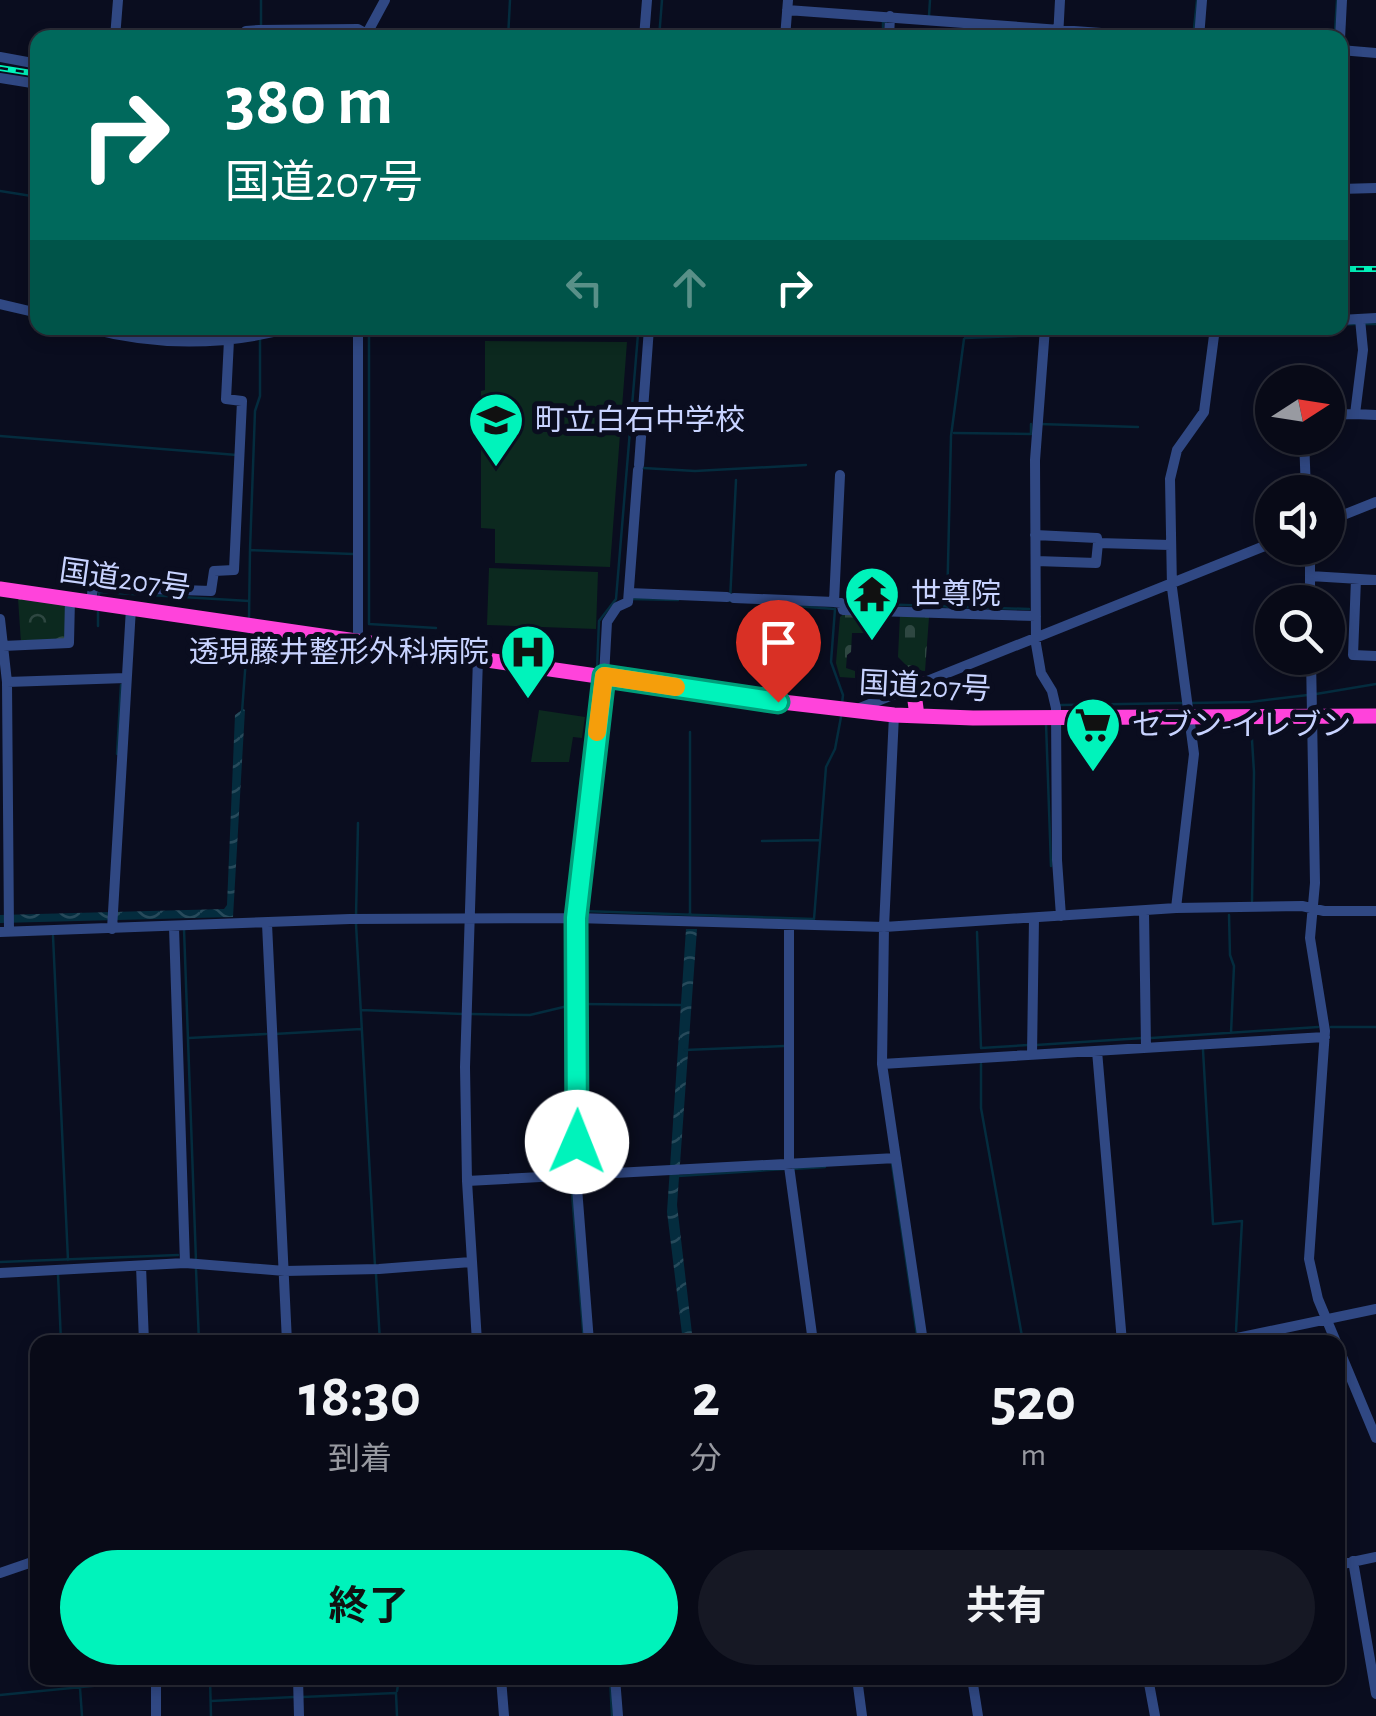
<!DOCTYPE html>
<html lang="ja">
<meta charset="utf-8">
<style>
:root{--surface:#080a17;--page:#161824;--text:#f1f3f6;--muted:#989aa1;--line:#292b36;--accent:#00f3bb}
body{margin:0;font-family:"Alegreya Sans","Noto Sans JP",sans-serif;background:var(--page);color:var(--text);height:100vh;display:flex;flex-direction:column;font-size:38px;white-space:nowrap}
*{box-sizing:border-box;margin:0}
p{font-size:32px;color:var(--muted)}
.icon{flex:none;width:55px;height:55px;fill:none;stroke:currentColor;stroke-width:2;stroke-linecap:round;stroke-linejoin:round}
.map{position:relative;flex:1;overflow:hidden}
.sheet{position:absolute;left:30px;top:1335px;width:1315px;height:350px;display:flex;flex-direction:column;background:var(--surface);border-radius:20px;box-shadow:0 5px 15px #0003,0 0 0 2px var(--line)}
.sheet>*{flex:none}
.banner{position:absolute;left:30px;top:30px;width:1318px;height:305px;border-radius:20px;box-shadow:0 5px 15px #0003,0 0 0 2px var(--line);background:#00695c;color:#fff;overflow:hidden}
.needle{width:65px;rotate:78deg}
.fabs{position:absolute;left:1255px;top:365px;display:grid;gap:20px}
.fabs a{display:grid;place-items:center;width:90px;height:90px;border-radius:50%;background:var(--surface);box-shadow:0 5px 15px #0003,0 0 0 2px var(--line);font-size:50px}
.pin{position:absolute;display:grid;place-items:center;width:85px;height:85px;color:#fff;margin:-102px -42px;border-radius:50% 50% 50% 0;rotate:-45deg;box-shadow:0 0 10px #0007}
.pin .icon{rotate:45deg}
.me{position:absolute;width:110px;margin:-55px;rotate:1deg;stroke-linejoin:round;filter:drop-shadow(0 0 8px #0008)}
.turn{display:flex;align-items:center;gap:35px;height:210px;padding:0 30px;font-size:45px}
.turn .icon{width:130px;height:130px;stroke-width:2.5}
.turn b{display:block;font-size:70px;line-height:85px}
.lanes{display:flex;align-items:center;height:95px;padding:0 30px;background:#0003;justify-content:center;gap:50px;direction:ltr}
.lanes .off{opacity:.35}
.eta{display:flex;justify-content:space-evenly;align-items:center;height:170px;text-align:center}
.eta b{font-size:60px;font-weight:700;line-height:70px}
.primary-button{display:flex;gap:20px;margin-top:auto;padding:20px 30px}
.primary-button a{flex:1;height:115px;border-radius:60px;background:var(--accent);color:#111;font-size:40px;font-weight:700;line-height:115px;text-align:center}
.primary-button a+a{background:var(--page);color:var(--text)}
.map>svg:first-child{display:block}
.forest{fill:url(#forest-crowns)}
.cemetery{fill:url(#cemetery-stones)}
.garden{fill:#0c291f}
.water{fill:url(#water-waves)}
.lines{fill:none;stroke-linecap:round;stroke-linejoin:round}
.stream{stroke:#042c3e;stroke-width:2.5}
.minor{stroke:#304883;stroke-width:10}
.highway{stroke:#ff43db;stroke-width:15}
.rail-casing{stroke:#00f3bb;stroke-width:6}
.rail{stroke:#0a0d1f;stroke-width:2.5;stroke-dasharray:8;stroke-linecap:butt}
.route-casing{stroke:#009e7a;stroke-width:25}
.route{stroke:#00f3bb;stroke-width:18}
.slow{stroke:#f59e0b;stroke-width:18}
.labels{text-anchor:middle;stroke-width:10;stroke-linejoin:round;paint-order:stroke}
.poi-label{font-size:30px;fill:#c8d3ff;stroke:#0a0d1f;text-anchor:start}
.street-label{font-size:30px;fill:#c8d3ff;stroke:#0a0d1f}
</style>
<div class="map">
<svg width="1376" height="1716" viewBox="0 0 1376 1716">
<defs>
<pattern id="forest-crowns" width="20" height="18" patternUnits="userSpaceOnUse" patternTransform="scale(2.5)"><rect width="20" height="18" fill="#0c291f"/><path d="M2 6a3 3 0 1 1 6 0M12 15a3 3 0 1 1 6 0" fill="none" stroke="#2e4741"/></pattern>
<pattern id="cemetery-stones" width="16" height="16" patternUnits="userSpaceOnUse" patternTransform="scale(2.5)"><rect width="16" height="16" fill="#0c291f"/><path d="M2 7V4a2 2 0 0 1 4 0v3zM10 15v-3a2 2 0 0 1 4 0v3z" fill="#2e4741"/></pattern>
<pattern id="water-waves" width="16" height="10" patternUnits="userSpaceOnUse" patternTransform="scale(2.5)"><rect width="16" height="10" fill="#042c3e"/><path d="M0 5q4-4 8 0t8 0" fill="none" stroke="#274a5b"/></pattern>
</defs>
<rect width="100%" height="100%" fill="#0a0d1f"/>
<!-- forest -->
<path class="forest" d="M18 598 65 605V640L21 642Z"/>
<!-- cemetery -->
<path class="cemetery" d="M845 613 868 614 869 633H852L851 652 847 655 846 668 855 671V678L840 677 836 663 840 617Z
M900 615 929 617 925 671 911 670 898 657Z"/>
<!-- garden -->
<path class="garden" d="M485 341 627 342 610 567 495 563V529L481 528V391L485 390Z
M489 568 598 572 596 629 487 625Z
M539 710 585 717 582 738 573 737 569 762H531Z"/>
<!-- water -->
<path class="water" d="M243 709 245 710 233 917 0 923V915L224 909 227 905 235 715Z
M686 929H697L677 1205 693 1342H683L667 1212Z"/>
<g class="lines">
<!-- stream -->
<path class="stream" d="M929 16 930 0
M261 26V0
M1335 31 1337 0
M508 38 510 0
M659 38 662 0
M883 38V22H886
M986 38V31L1053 35
M1193 38 1197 0
M0 191 38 197
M1363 324H1376
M1340 325 1355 324
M1220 329 1263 328
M369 332V624L436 628
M1050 334 1212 329
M260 337V396L255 411 250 550 353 554
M965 338 1042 335
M1039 424 1138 427
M954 433 1031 434V424
M0 436 237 455
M643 468 695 471 806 465
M99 599V592L249 601
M631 599 678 600
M730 601 736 480
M845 603 1029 609
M781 605 835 609 831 662 843 695 842 704
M947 607 951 436 964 339
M249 618 250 550
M98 626V612
M597 669 599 621 616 599 638 334
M1316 694 1376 684
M1191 703 1250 702 1308 695
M1061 705 1183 703
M242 712 248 631
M1046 723 1051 866
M1251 724 1254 772 1252 901
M117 754 121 685
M582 823 596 682
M762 841 820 840
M583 911 814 919 826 767 835 749 841 717
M690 915V732
M1229 915 1230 955 1234 966 1231 1033
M356 916 358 823
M356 924 375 1266
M184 929 196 1261
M977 932 981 1048 1028 1045
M53 936 68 1260
M580 1004 682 1005
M361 1010 463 1014
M471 1014 530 1015 572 1005
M1331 1027H1376
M274 1034 361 1029
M189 1038 266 1034
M1151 1038 1318 1027
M1036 1045 1143 1038
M685 1050 784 1046
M1203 1050 1213 1224 1242 1221 1236 1331
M981 1064V1108L1023 1342
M892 1164 918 1342
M793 1169 825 1167
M570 1173 571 1126
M678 1176 785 1169
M571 1181 584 1342
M0 1262 178 1255
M196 1269 199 1342
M58 1274 61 1342
M376 1274 380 1342
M210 1678 211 1716
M610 1678 612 1716
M161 1679 179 1678
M80 1688 82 1716
M397 1691 399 1678
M0 1695 153 1680
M302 1697 396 1693 397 1716
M211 1701 294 1697"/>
<!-- minor -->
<path class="minor" d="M787 10 1170 38
M365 37 385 0
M115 38 118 0
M245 38 246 31 259 30 358 29 367 34
M644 38 647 0
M785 38 788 0
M889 38 890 16
M1058 38 1060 0
M1199 38 1202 0
M1340 39 1342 0
M1340 50 1376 53
M0 57 38 64
M0 78 38 84
M1340 189 1376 188
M0 304 38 313
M1340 320 1376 318
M88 328C155 346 223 346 290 328
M318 328 649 332 1092 328
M358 328V641
M1045 328 1035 460 1036 644 1041 673 1052 691 1056 708 1057 860 1061 916
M1355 414 1376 415
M1328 415 1355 414 1363 350 1360 319
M1304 438 1306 492
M639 465 649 328
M1328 521 1376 502
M1035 535 1097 538 1098 543
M1310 548V602
M1036 561 1096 563 1098 543 1170 545
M1310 576 1376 580
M1356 579 1353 655 1376 656
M629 593 727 597
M734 598 834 602 841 603 843 610 1036 616
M91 602 93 587 211 591 214 571 234 570 242 401 226 399 229 340
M834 602 840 475
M0 619 7 682 9 932
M3 646 69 643 70 599
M1311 658 1315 883 1310 938 1325 1031 1309 1259 1318 1299 1336 1342
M7 682 126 678
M860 708 1272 543
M894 715 884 927 882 1064 923 1342
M1176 908 1194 754 1172 588 1170 479 1177 450 1204 412 1215 328
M1144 911 1146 1048
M267 924 287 1342
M789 925V1166L813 1342
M174 927 185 1263
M112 929 131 608
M0 932 350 919 576 918 884 927 1176 908 1302 906 1324 911H1376
M1097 1051 1122 1342
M1032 1055 1034 918
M882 1064 1325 1037
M467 1181 896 1158
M141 1266 144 1342
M0 1273 185 1263 285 1271 379 1269 471 1262
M477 1342 467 1181 465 1067 478 658
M589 1342 576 1175V918L604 676 607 622 617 607 628 602 638 470
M1218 1342 1376 1309
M1338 1347 1376 1438
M1353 1561 1376 1694
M1338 1565 1376 1557
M0 1573 38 1560
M156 1678V1716
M298 1678 299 1716
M501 1678 504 1716
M615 1678 618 1716
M857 1678 862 1716
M972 1678 978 1716
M1148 1678 1155 1716"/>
<!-- highway -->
<path class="highway" d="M0 589 748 698 894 715 973 718 1376 716
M917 716 914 693 922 684"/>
<!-- rail casing -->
<g class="rail-casing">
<path id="rail" d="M0 68 38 74
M1340 269H1376"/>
</g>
<!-- rail -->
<use href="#rail" class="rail"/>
</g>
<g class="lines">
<!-- route casing -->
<g class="route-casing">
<path id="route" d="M577 1142 576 918 604 676 778 702"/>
</g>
<!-- route -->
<use href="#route" class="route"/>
<!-- slow -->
<path class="slow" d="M597 732 604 676 676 687"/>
</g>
<!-- icons -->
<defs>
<g id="school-pin" transform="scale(2.875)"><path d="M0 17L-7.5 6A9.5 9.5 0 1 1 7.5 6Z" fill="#00f3bb" stroke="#0a0d1f"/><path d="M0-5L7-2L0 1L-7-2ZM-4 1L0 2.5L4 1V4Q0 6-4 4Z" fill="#111"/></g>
<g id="temple-pin" transform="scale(2.875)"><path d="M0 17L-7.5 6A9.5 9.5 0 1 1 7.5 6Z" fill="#00f3bb" stroke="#0a0d1f"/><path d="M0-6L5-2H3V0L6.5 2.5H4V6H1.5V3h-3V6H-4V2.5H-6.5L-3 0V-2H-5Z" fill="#111"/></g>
<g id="hospital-pin" transform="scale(2.875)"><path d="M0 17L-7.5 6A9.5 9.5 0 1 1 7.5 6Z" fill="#00f3bb" stroke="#0a0d1f"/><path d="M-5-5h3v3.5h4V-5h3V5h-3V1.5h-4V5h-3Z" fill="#111"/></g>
<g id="supermarket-pin" transform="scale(2.875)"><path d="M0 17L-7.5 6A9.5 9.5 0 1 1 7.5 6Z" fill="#00f3bb" stroke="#0a0d1f"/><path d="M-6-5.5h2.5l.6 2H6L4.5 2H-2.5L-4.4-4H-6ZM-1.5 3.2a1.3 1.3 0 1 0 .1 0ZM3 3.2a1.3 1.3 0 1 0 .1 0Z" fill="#111"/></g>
</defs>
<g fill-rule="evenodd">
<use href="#school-pin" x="496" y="420"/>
<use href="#temple-pin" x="872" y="594"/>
<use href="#hospital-pin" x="528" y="652"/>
<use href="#supermarket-pin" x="1093" y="725"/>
</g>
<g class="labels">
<!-- poi labels -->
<g class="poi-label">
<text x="535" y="430">町立白石中学校</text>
<text x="911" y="604">世尊院</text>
<text x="489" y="662" text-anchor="end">透現藤井整形外科病院</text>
<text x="1132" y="735">セブン-イレブン</text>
</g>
<!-- street labels -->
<g class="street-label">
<text transform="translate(125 579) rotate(8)" y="10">国道207号</text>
<text transform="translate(925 686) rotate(3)" y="10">国道207号</text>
</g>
</g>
</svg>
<div class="fabs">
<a><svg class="needle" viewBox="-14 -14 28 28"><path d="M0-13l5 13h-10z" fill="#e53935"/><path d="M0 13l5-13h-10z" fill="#989aa1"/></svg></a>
<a><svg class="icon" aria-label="sound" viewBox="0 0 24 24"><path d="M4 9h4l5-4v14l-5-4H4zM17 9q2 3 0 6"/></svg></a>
<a><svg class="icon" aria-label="search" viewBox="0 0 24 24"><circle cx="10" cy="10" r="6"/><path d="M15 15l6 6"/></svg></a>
</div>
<div class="pin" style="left:778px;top:702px;background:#d93025"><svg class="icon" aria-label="arrive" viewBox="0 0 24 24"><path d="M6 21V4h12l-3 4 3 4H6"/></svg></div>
<svg class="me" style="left:577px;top:1142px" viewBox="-20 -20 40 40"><circle r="19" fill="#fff"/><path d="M0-13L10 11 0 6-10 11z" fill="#00f3bb"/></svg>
<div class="banner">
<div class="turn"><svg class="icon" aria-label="right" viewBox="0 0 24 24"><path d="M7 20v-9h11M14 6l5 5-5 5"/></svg><div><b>380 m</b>国道207号</div></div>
<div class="lanes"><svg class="icon off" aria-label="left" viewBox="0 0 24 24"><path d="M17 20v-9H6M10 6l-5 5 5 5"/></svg><svg class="icon off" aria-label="ahead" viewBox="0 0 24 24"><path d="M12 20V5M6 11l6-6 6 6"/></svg><svg class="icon" aria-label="right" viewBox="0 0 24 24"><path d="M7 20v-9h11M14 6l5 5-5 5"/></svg></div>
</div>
<section class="sheet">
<div class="eta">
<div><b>18:30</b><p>到着</p></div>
<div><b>2</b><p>分</p></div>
<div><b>520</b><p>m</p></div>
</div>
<div class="primary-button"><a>終了</a><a>共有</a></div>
</section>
</div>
